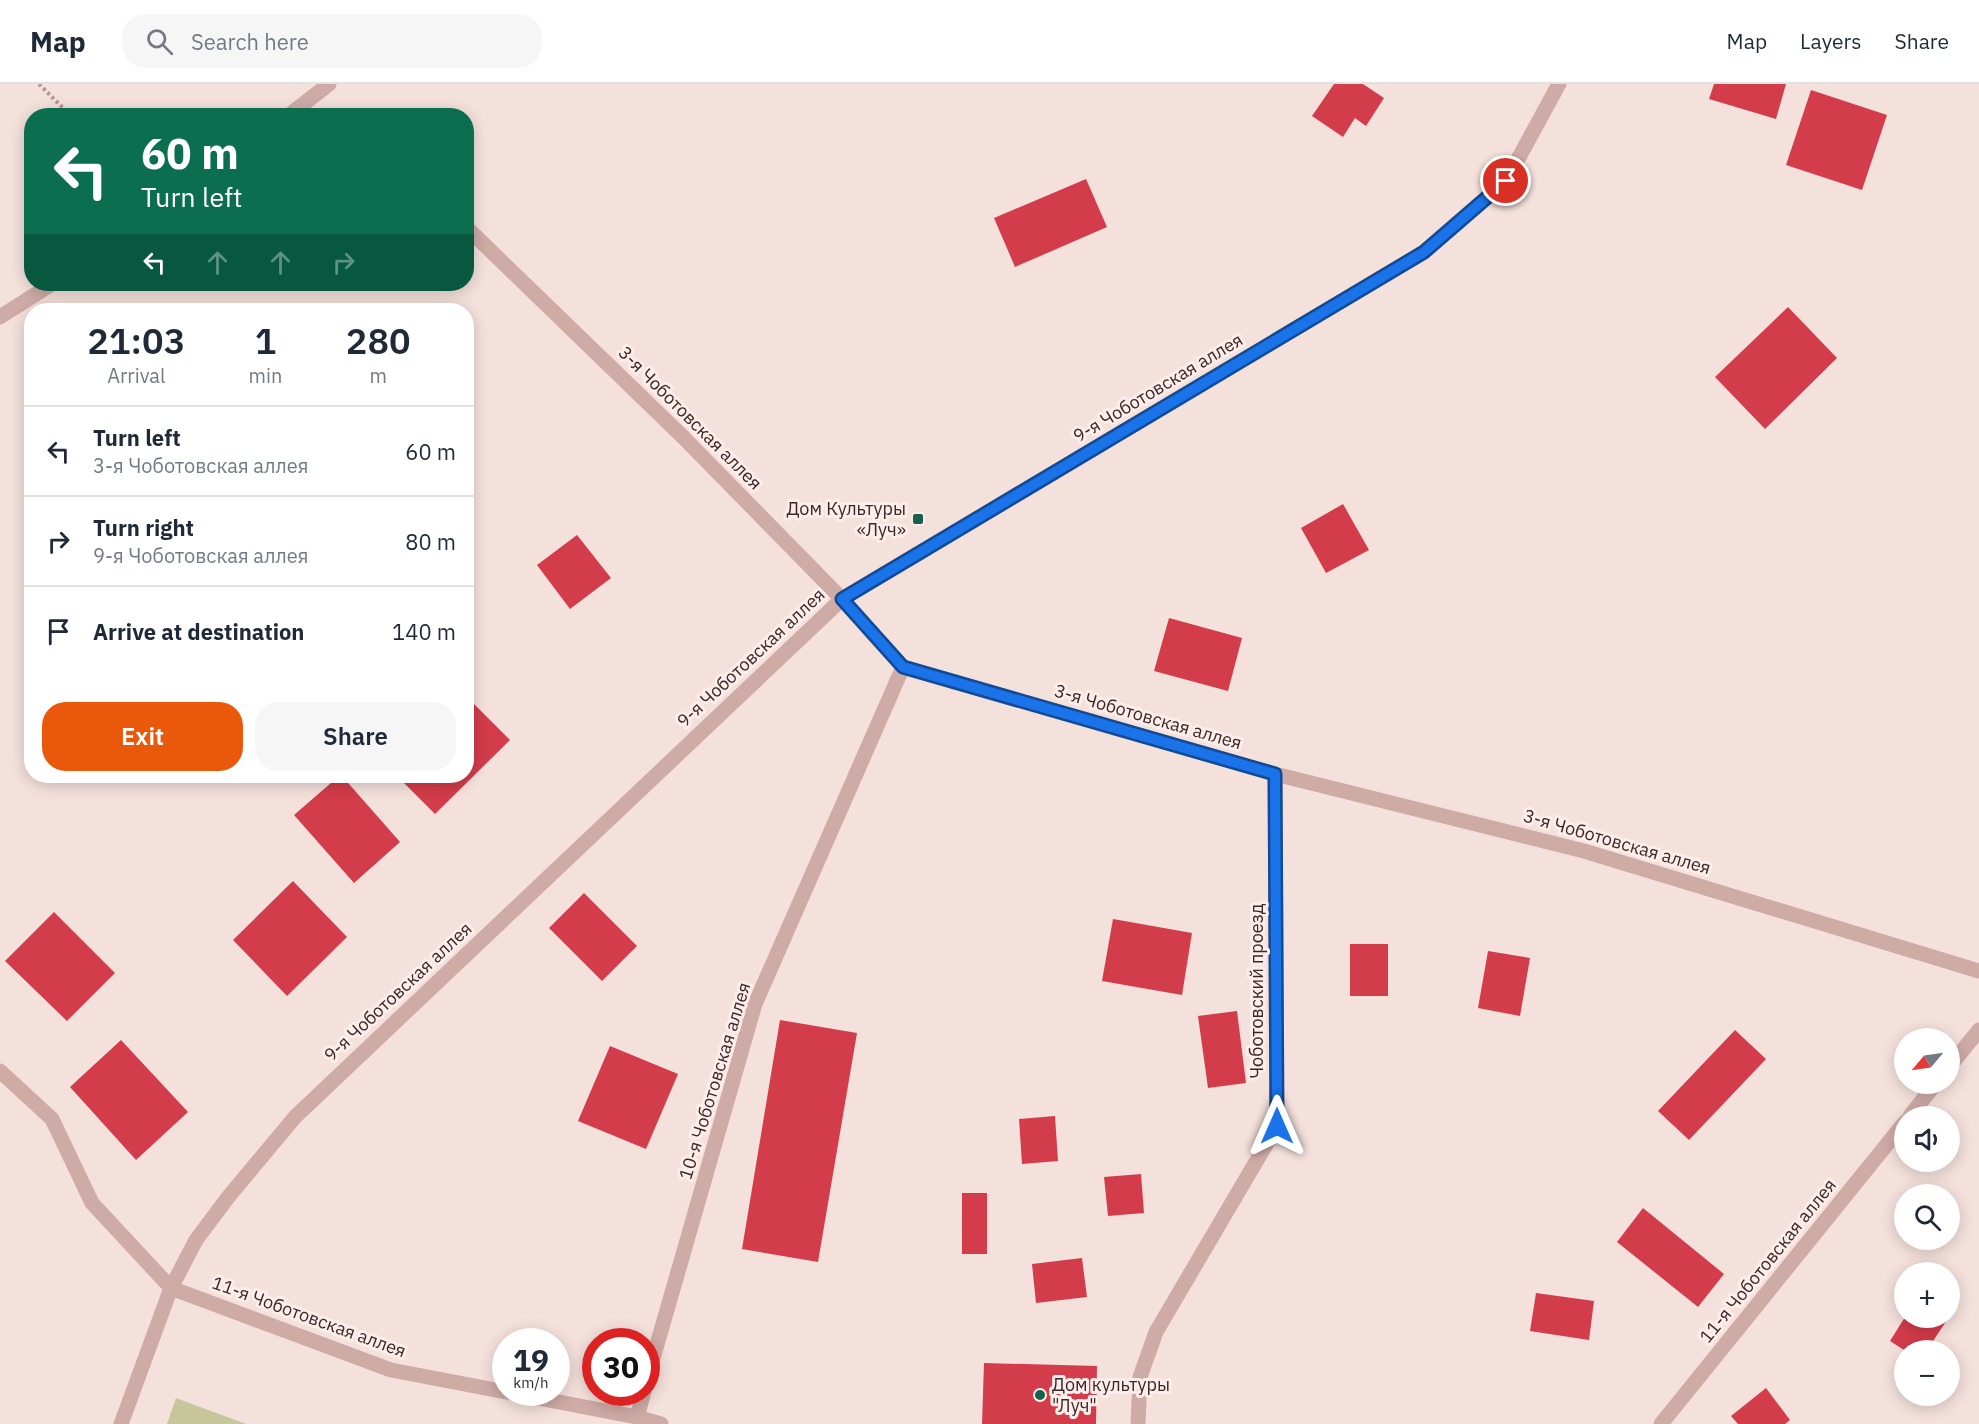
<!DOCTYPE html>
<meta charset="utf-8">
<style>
:root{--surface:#fff;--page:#f6f6f7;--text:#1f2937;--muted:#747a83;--line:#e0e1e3;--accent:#ea580c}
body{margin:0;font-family:"IBM Plex Sans",sans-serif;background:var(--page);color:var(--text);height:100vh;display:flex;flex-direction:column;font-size:22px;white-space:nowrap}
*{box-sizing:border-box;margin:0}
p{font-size:20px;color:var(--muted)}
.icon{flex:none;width:33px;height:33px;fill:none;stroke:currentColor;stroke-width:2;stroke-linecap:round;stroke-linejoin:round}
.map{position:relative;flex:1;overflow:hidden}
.drawer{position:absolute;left:24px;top:219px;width:450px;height:480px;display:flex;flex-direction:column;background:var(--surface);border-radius:24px;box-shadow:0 3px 15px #0003}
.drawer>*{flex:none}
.banner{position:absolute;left:24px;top:24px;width:450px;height:183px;border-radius:24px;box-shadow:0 3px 15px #0003;background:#0b6e4f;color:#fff;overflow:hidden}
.needle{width:39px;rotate:241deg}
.buttons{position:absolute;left:1894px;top:944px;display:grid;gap:12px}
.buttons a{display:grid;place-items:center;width:66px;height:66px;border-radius:50%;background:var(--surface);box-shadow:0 3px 15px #0003;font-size:30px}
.speed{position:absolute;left:492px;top:1244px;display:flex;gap:12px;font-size:30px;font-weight:700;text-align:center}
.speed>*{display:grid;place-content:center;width:78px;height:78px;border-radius:50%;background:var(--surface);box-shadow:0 3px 15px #0003;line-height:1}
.speed small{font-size:15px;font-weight:400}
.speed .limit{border:9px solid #d22;background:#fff;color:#111}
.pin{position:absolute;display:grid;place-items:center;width:51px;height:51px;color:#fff;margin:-26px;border:3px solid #fff;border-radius:50%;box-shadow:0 2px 6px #0007}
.me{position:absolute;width:66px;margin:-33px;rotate:0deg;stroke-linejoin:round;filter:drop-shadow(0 0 4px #0008)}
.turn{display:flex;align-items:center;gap:21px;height:126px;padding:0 18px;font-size:27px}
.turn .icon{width:78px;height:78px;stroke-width:2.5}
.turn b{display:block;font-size:42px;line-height:51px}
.lanes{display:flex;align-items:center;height:57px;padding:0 18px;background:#0003;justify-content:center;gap:30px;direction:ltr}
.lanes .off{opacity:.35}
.eta{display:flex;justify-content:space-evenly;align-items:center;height:102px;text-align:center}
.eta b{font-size:36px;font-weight:600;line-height:42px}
.action{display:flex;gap:12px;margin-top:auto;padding:12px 18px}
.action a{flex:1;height:69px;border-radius:24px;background:var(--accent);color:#fff;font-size:24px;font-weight:600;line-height:69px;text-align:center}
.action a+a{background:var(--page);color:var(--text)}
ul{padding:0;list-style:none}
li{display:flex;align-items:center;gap:18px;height:90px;padding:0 18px;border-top:2px solid var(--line)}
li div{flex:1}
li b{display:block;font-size:22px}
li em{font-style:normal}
header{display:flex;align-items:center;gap:36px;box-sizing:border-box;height:84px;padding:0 30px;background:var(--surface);border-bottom:2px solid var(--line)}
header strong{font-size:28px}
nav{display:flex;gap:33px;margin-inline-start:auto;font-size:21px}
.search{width:420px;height:54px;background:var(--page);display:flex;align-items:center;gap:15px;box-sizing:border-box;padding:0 21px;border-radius:24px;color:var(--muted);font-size:22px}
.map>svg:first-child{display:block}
.green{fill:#c6c69a}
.building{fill:#d33c4a}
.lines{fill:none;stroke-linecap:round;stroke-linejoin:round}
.path{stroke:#bb9490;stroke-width:4;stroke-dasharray:3 3;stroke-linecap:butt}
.minor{stroke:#cfaba6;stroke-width:15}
.tertiary{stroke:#cfaba6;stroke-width:15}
.route-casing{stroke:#114b97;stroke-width:15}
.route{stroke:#1a73e8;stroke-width:10}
.poi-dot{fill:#18614d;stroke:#fcedea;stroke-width:2}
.labels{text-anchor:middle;stroke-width:6;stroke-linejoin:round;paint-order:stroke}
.street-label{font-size:18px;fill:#3a2828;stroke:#fcedea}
.poi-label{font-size:18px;fill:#3a2828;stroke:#fcedea;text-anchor:end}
</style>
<header>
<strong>Map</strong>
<div class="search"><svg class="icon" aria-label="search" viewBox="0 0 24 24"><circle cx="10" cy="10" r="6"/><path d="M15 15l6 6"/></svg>Search here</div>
<nav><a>Map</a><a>Layers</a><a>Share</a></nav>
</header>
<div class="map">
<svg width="1979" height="1340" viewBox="0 0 1979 1340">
<rect width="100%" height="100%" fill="#f5e1dc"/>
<!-- green -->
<path class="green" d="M176 1314 246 1340H167Z"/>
<!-- building -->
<path class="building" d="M1334 0H1363L1384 14 1366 42 1355 34 1343 53 1312 32Z
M1714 0H1786L1776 35 1709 15Z
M1811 6 1887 31 1862 106 1786 81Z
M1086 95 1107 143 1015 183 994 134Z
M1788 223 1837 274 1765 345 1715 293Z
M1343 420 1369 466 1326 489 1301 444Z
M577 451 611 494 570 525 537 481Z
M1169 534 1242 554 1228 607 1154 587Z
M466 612 510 656 435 730 397 692H466Z
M339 692H342L400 758 354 799 294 731Z
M293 797 347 853 287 912 233 856Z
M584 809 637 862 602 897 549 844Z
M54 828 115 889 67 937 5 877Z
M1113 835 1192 849 1182 911 1102 897Z
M1350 860H1388V912H1350Z
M1488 867 1530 874 1520 932 1478 924Z
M1237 927 1246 999 1208 1004 1198 932Z
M780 936 857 949 818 1178 742 1165Z
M1735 946 1766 975 1689 1056 1658 1027Z
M121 956 188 1028 136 1076 70 1003Z
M610 962 678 990 646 1065 578 1037Z
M1055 1032 1058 1077 1022 1080 1019 1035Z
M1141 1090 1144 1129 1108 1132 1104 1093Z
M962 1109H987V1170H962Z
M1643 1124 1724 1190 1698 1223 1617 1158Z
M1082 1174 1087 1213 1036 1219 1032 1180Z
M1536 1209 1594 1217 1589 1256 1530 1247Z
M1905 1233H1949L1927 1266H1904L1890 1257Z
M984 1279 1097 1282 1096 1340H982Z
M1766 1304 1790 1336 1785 1340H1738L1731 1332Z"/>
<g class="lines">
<!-- path -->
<path class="path" d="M39 0 71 32"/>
<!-- minor -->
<path class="minor" d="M288 32 329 0
M466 143 683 353 842 515 903 583 1275 690 1584 767 1979 887
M0 233 52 200
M1950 982 1979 946
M0 987 52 1035 92 1119 171 1204 391 1286 506 1308
M1910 1032 1936 999
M646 1299 755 920 903 583
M507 1308 637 1333 661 1340
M637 1333 644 1308
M1138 1340 1140 1293 1156 1248 1277 1042 1275 690
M1661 1340 1905 1038"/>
<!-- tertiary -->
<path class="tertiary" d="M121 1340 171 1204 196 1156 229 1112 295 1033 842 515 1424 168 1506 97 1559 0"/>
</g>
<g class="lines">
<!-- route casing -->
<g class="route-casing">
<path id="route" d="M1277 1042 1275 690 903 583 842 515 1424 168 1506 97"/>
</g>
<!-- route -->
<use href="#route" class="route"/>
</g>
<!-- markers -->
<g class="poi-dot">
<rect x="912" y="429" width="12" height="12" rx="3"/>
<circle cx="1040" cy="1311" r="6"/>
</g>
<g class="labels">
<!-- street labels -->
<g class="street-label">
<text transform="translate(1158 304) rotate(-31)" y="6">9-я Чоботовская аллея</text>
<text transform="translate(690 334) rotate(45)" y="6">3-я Чоботовская аллея</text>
<text transform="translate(751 574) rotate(-43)" y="6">9-я Чоботовская аллея</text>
<text transform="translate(1148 633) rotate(16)" y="6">3-я Чоботовская аллея</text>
<text transform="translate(1617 758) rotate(16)" y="6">3-я Чоботовская аллея</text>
<text transform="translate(1257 907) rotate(-90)" y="6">Чоботовский проезд</text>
<text transform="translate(398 908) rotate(-43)" y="6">9-я Чоботовская аллея</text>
<text transform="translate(715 997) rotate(-73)" y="6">10-я Чоботовская аллея</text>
<text transform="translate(1768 1177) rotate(-51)" y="6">11-я Чоботовская аллея</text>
<text transform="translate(309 1233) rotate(20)" y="6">11-я Чоботовская аллея</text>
</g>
<!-- poi labels -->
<g class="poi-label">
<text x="906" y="431">Дом Культуры<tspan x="906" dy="21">«Луч»</tspan></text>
<text x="1052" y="1307" text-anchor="start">Дом культуры<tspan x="1052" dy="21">"Луч"</tspan></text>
</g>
</g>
</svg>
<div class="buttons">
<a><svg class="needle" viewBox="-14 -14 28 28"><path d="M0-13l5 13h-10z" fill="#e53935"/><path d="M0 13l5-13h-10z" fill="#747a83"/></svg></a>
<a><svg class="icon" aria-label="sound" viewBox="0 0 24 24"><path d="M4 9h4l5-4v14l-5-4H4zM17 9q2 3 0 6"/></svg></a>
<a><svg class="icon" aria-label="search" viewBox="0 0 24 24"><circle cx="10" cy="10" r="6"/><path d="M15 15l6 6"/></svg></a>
<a>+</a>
<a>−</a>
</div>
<div class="speed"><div>19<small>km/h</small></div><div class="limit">30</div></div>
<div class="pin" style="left:1506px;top:97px;background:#d93025"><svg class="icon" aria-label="arrive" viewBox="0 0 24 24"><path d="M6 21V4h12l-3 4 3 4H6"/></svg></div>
<svg class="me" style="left:1277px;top:1042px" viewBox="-20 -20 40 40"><path d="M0-17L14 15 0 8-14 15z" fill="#1a73e8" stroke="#fff" stroke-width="4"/></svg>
<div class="banner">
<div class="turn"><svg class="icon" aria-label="left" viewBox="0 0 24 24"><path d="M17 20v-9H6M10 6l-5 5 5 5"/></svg><div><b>60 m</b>Turn left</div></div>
<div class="lanes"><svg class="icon" aria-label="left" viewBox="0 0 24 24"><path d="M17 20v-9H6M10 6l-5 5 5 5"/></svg><svg class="icon off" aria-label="ahead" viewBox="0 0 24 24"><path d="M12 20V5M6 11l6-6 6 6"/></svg><svg class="icon off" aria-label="ahead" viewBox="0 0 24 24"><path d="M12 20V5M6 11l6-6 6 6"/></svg><svg class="icon off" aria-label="right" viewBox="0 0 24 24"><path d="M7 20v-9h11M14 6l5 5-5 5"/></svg></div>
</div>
<section class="drawer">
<div class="eta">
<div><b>21:03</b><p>Arrival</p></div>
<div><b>1</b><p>min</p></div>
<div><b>280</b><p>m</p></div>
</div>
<ul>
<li><svg class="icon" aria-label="left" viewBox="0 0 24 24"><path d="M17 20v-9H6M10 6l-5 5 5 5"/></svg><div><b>Turn left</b><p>3-я Чоботовская аллея</p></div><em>60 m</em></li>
<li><svg class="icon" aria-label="right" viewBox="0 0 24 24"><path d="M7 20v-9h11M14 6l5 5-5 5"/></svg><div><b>Turn right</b><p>9-я Чоботовская аллея</p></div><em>80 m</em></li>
<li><svg class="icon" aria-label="arrive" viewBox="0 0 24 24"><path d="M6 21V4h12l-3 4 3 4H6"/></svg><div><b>Arrive at destination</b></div><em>140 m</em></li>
</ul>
<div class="action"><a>Exit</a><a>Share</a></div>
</section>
</div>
